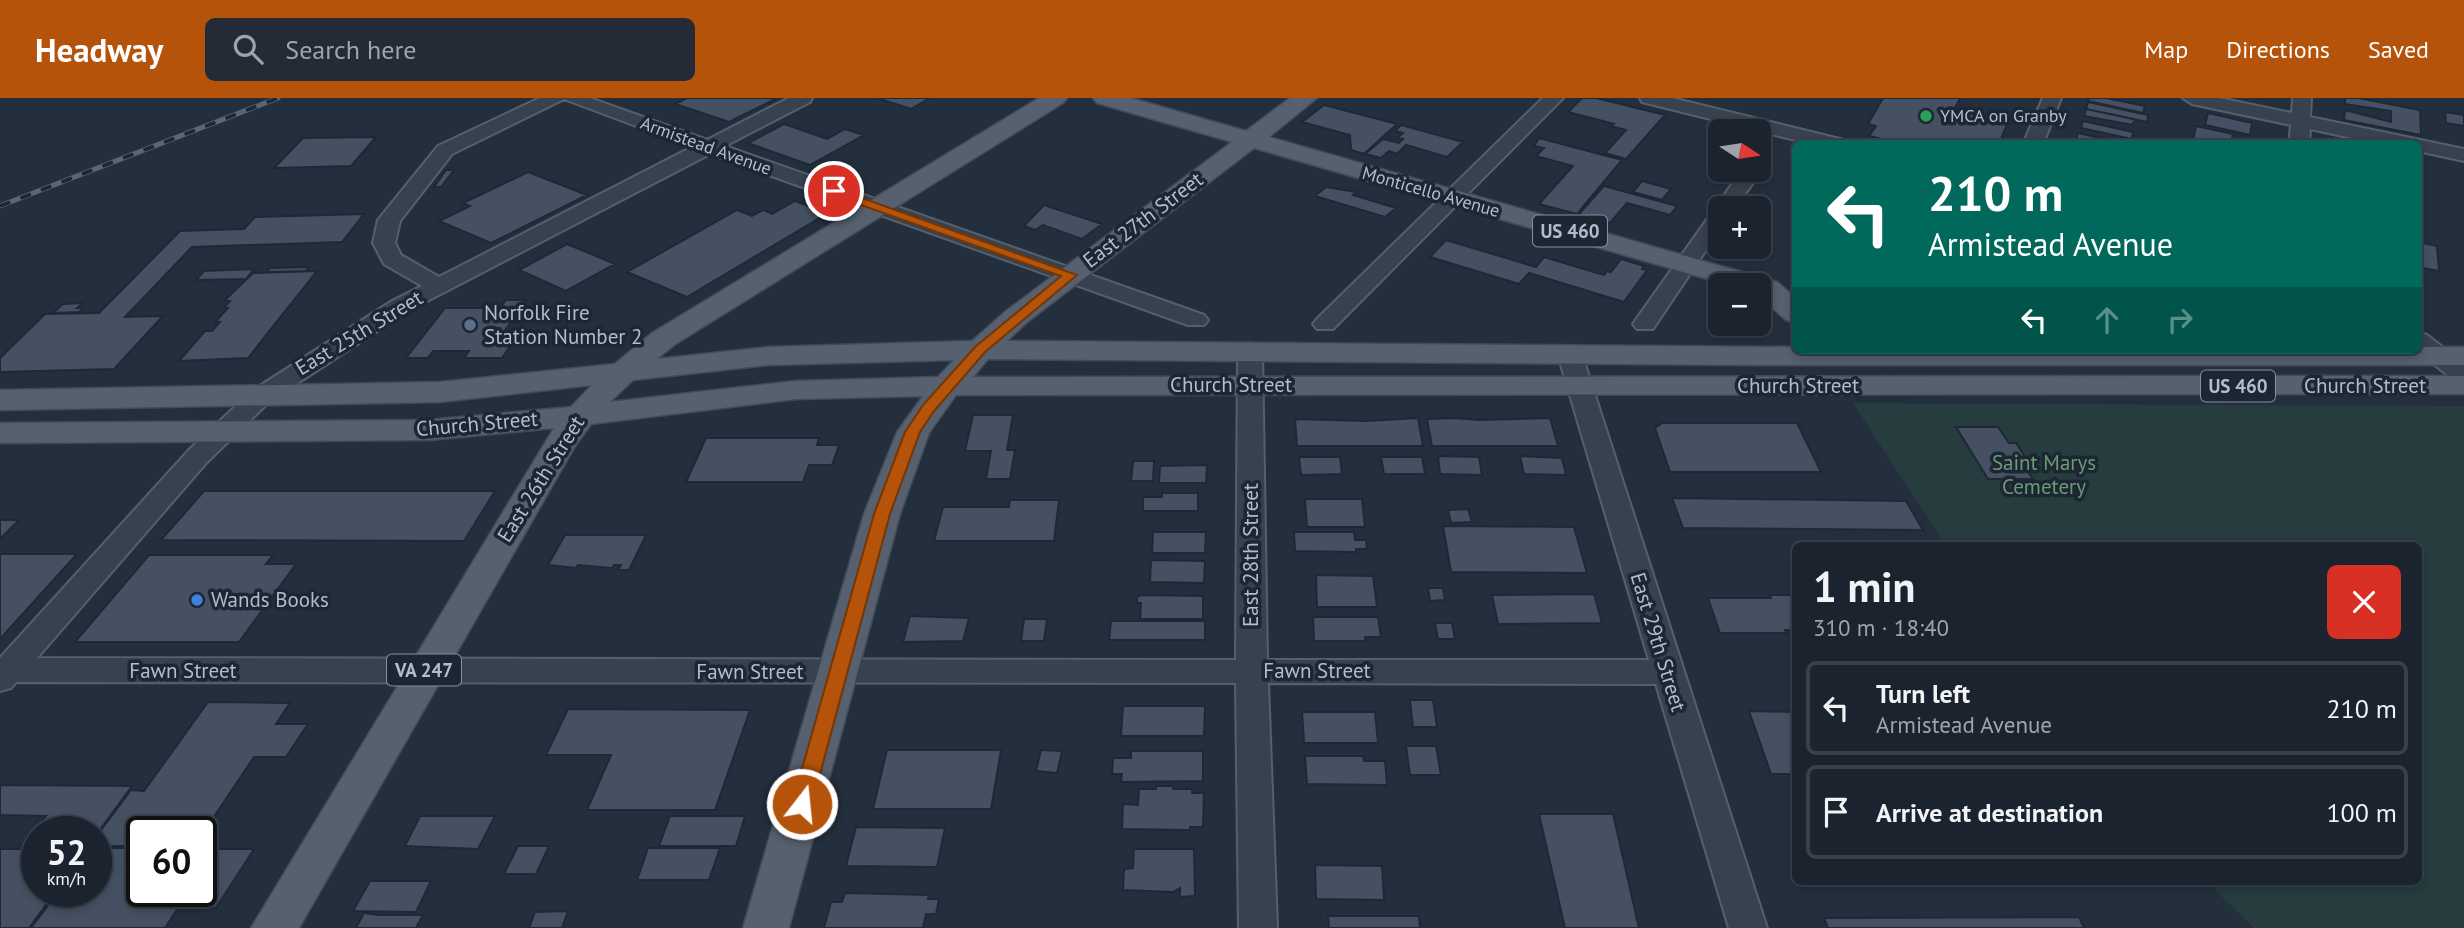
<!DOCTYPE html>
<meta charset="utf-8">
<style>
:root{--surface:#1b232e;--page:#242b36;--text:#f1f3f6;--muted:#a0a4aa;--line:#39404a;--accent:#b45309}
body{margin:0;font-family:"PT Sans",sans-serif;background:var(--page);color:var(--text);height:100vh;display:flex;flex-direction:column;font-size:26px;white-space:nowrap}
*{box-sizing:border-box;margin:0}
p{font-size:23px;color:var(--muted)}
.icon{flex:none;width:38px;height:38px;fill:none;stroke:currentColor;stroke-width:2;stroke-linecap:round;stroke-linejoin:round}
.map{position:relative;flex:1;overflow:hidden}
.panel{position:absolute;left:1792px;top:444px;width:630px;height:343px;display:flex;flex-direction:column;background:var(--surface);border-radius:10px;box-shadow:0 4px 10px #0003,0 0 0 2px var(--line)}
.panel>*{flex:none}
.guide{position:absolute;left:1792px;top:42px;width:630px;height:214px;border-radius:10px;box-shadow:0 4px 10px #0003,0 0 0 2px var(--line);background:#00695c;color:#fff;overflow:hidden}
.needle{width:46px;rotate:102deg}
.tools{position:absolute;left:1708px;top:21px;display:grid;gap:14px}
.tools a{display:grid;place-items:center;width:63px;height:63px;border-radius:10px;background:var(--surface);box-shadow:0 4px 10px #0003,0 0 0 2px var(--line);font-size:35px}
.speed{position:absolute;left:21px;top:718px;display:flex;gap:14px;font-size:35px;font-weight:700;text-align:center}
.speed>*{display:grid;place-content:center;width:91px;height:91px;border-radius:50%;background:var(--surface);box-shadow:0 4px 10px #0003,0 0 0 2px var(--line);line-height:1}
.speed small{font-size:18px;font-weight:400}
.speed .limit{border:4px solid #111;border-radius:10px;background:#fff;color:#111}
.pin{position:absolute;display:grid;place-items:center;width:60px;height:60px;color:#fff;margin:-30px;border:4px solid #fff;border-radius:50%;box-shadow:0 2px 7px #0007}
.me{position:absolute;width:77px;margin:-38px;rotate:16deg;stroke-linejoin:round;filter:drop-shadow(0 0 5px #0008)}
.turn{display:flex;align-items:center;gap:24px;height:147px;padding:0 21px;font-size:32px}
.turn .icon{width:91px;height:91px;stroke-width:2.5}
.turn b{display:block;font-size:49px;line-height:60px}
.lanes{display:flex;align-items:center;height:66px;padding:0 21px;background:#0003;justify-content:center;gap:35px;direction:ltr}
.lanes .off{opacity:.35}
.round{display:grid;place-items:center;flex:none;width:74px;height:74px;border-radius:10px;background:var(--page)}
.overview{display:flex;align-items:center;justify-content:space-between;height:119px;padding:0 21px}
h1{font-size:42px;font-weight:600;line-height:52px}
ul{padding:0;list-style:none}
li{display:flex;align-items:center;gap:21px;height:94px;margin:0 14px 10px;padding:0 7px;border:4px solid var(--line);border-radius:10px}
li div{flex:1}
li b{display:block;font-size:26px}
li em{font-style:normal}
header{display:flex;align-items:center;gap:42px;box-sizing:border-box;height:98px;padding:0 35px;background:var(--accent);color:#fff}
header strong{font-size:33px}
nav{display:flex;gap:38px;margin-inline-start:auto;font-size:24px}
.search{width:490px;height:63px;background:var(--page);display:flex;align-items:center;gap:18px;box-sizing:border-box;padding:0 24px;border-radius:10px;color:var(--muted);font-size:26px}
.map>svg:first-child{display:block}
.green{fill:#263c3f}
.building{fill:#455162;stroke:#1f2835;stroke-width:2}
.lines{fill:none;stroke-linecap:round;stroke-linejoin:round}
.minor-casing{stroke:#565f6c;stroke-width:4}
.major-casing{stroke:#414a57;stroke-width:3}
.minor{fill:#38414e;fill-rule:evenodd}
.major{fill:#56606e;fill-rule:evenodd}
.rail-casing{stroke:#5a6575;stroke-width:5}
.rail{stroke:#1d2633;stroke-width:3.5;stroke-dasharray:11;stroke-linecap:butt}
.route{fill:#b45309;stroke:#753606;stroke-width:2}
.leisure-dot{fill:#2e9e5b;stroke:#1d2633;stroke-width:2.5}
.service-dot{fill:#5c6f8a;stroke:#1d2633;stroke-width:2.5}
.shop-dot{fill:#3f7fe0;stroke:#1d2633;stroke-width:2.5}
.labels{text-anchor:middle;stroke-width:7;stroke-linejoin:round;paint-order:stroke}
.far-poi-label{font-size:18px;fill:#b4bcc9;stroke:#1d2633;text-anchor:start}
.far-street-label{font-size:18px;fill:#b4bcc9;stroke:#1d2633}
.shield{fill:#1d2633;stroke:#878f9c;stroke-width:2}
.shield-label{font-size:19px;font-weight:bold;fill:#b4bcc9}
.street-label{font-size:21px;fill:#b4bcc9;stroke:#1d2633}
.poi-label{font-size:21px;fill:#b4bcc9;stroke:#1d2633;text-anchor:start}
.park-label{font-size:21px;fill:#6b9a76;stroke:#1d2633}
</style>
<header>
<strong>Headway</strong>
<div class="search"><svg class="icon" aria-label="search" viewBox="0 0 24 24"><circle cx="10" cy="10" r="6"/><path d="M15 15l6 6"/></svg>Search here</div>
<nav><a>Map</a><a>Directions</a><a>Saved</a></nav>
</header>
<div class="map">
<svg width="2464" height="830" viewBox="0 0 2464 830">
<rect width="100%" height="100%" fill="#242f3e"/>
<!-- green -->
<path class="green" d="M1853 305 2464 308V830H2254L2207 784H2418V448H1946Z"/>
<!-- building -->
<path class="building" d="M687 0H777L729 24 675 6Z
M877 0H930L911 11Z
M1582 0H1596L1665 17 1626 61 1605 55 1626 32 1611 28 1614 26 1568 14Z
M1883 0H1960L1954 12 2008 24 1999 46H1903L1869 38 1876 28 1868 26Z
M2089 0H2106L2145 8 2143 15 2088 3Z
M2345 0H2358L2420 12 2421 37 2344 22 2345 12 2391 24V13L2345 6Z
M2088 4 2148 17 2147 24 2086 11Z
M1324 7 1397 26 1364 56 1351 52 1350 37 1302 24Z
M2086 11 2134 21 2133 27 2084 18Z
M2445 14 2464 17V28L2446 25Z
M2208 15 2252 25 2250 37 2205 27Z
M2083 23 2133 34 2132 41 2081 30Z
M784 26 827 41 845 31 864 37 810 67 748 45Z
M1401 27 1463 44 1447 59 1406 47 1397 56 1389 53 1381 60 1365 56 1383 41 1399 45 1403 41 1397 40 1403 35 1395 33Z
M2196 28 2233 36 2231 46 2193 42Z
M2078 35 2127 46H2090L2076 42Z
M376 39 351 68 274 70 303 40Z
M1539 40 1622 62 1577 116 1539 106 1573 68 1536 58 1544 50 1534 48Z
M446 72H454L441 89H434Z
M528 74 587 97 491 145 439 123 470 108 463 105Z
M1642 83 1671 91 1662 102 1633 94Z
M1604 88 1677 108 1670 117 1627 105 1610 125 1579 116Z
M1326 89 1356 94 1353 97 1396 110 1385 119 1315 98Z
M795 103 828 115 687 199 627 174 737 112 752 118 763 112 772 116Z
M1044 107 1102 126 1082 141 1043 127 1035 132 1024 128Z
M364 116 342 144 192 149 125 219 163 218 114 271 0 274V260L45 216 99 215 180 133 244 131 255 119Z
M1446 142 1536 169 1544 159 1604 177 1607 173 1611 174 1621 161 1644 168 1642 171 1647 172 1624 204 1529 175 1519 186 1430 159Z
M2418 144 2437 148 2439 173 2418 169Z
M567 146 615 166 566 193 519 172Z
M309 169 306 173 267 174 270 170Z
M254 171 246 181 196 182 204 173Z
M317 173 248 260 179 263 205 233H212L220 224H215L228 210H224L230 203H224L253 175Z
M506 202H526L497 244H513L502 260H464L469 253H433L428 260H406L445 210H500Z
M83 205 77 210H83L79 214 53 215 63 206Z
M973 317H1013L1007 352H1015L1010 381H986L991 353H965Z
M1418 320 1423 348H1297L1295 321 1367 323Z
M1454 320 1479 322 1550 320 1558 348H1432L1427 321Z
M1662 325H1797L1821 374H1670L1655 330Z
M1956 329H1998L2009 345H2016L2029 365H2022L2033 381H1988Z
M706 340H819L817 347H839L832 367H809L803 384H686Z
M1438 358 1479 359 1482 377 1440 376Z
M1520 358 1562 360 1566 377 1524 376Z
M1299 359H1340L1342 376 1301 377Z
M1381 359H1422L1425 376H1384Z
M1133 363H1154L1153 383H1131Z
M1207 367 1206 385H1159L1160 368Z
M204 393H495L464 443 161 442Z
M1162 395H1198V413H1143V399H1162Z
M1672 400 1906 403 1923 432 1683 430Z
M1305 401H1362L1365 429H1307Z
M1010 402H1059L1054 443H934L943 409H1009Z
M1468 411 1472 424 1451 425 1448 412Z
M0 422H19L0 441Z
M1443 428 1574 429 1587 475 1451 474Z
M1153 434H1206L1205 455H1152Z
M1294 434H1354L1355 442H1366L1367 451H1356V454L1295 453Z
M565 437H646L629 472H618L621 467H614L612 470 578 467 576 470 548 467Z
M0 456H77L0 541Z
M149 457H273L266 466H296L239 544H75Z
M1151 462 1205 463 1204 485 1150 484Z
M1316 477 1373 478 1377 509H1317Z
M1428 490H1443L1445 502 1430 503Z
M1594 496 1602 525 1498 526 1492 497Z
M1141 497 1203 498V521H1140L1141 505H1137V499Z
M1770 497H1796V532H1785L1786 535H1720L1708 500H1771Z
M910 518 969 520 963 543 903 544Z
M1313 519H1378L1381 539H1365V543H1314Z
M1024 521H1047L1044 543H1021Z
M1111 523H1205V542H1109Z
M1435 525H1452L1455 541H1438Z
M1410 602H1433L1437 629H1413Z
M208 604 290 605 276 626H308L286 659H254L201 738V733H142V748H96V739L131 692 144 693Z
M1123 608H1205L1204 638H1121Z
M568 611 750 612 715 712H587L611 657H546Z
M1749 613 1796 614V676H1771Z
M1302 614H1375L1378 645H1304Z
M1406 648H1436L1441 677H1410Z
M887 652H1001L991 711H873Z
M1041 652 1062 653 1057 675 1036 673Z
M1131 653H1203V683L1121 684 1122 676H1112L1113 660H1131Z
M1305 658H1363L1364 663H1385L1387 687 1307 686Z
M0 687 132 688 96 737V733H37V748H22L46 718 0 717Z
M1156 688H1173V691H1192V695H1204L1203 729H1190V732L1122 731 1123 706 1138 707 1139 691H1156Z
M1539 716H1613L1639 830H1565Z
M420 718H495L478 751 405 748Z
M670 718H745L736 748H659Z
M856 729 945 730 937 769 846 768Z
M518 748H549L536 776H504Z
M103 750H142V793H201V751H254L216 810H178L165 830H31L59 793H96V753Z
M648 750H720L709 782H637Z
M0 751H37V793H56L29 830H0Z
M1134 751H1194L1195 798 1180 799V790L1173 794 1123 792 1124 771 1133 770Z
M1315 767 1382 768 1384 802 1316 801Z
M370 783H431L416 814 353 813Z
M845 795 929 797 928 801H939L936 816H926L923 830H824L831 804H842Z
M568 813 562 830H529L535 814Z
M364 815 378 817H423L416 830H356Z
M1328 818H1419L1420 830H1329Z
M2079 819 2084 830H1828L1824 820Z"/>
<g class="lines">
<!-- minor casing -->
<g class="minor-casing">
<path id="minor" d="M540 0H590L707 42 789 0H812L810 4 725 48 1204 217 1208 222 1204 227H1188L710 56 408 213 270 303 207 364 37 560 1236 562 1238 252 1241 247 1250 245 1259 247 1262 252 1267 562H1649L1558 257 1561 252 1570 250 1579 252 1582 257 1767 830H1729L1656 586 1268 585 1277 830H1239L1236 585 16 584 11 590 0 593V560L189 352 252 293 392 203 422 188 384 166 373 145 378 122 438 48ZM564 1 692 49 439 179 401 157 395 145 400 123 452 56Z
M1543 0H1563L1333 231H1317L1313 226 1317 221Z
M1640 0H1672L1844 42 1846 46H1811L1642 4Z
M2043 0H2061L2043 46H2023Z
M2183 0H2219L2292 15 2293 0H2311L2310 19 2464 51V63L2418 53V46H2380L2310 31 2309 46H2289L2291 27 2192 6Z
M1759 68 1762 72 1735 110H1720V131L1653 231H1637L1633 226 1742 72H1759Z
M2418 235 2427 237 2464 266V285L2455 283 2416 252H2418Z"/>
</g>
<!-- major casing -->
<g class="major-casing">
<path id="major" d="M1039 0H1067L1063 5 674 247 657 261 769 249 972 243 1006 213 1232 44 1097 5 1093 0H1131L1246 33 1290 0H1317L1269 39 1777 184 1796 200V225L1786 222 1759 198V187H1728L1254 50 1026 225 1007 243 1796 249V252H2418V249H2464V267H1763L988 261 973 279 2464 278V296L956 297 929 335 900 416 789 830H743L864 416 897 334 923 298 796 301 591 326 575 348 299 830H251L554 330 429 342 0 345V325L429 322 571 309 592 287 440 304 0 312V292L440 284 615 266 652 235ZM954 262 938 279 796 283 610 304 633 282 769 267Z"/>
</g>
<!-- minor -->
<use href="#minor" class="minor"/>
<!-- major -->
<use href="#major" class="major"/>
<!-- rail casing -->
<g class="rail-casing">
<path id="rail" d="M0 108 278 0"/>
</g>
<!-- rail -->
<use href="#rail" class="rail"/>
</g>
<!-- route -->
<path class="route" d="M834 90 1077 177 985 254 934 313 920 334 890 416 812 706 809 712 802 714 795 712 792 706 874 416 905 334 923 307 975 249 1061 178 830 96 828 93Z"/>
<!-- markers -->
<circle class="leisure-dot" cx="1926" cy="18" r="7"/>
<circle class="service-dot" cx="470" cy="227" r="7"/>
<circle class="shop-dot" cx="197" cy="502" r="7"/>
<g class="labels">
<!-- far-poi labels -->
<g class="far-poi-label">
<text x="1940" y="24">YMCA on Granby</text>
</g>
<!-- far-street labels -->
<g class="far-street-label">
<text transform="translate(706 48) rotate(20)" y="6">Armistead Avenue</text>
<text transform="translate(1431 94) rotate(16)" y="6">Monticello Avenue</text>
</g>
<!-- shield labels -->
<g class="shield">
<rect x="1533" y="117.5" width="74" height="31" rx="5"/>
<rect x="2201" y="272.5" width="74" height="31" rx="5"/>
<rect x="387" y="556.5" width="74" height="31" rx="5"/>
</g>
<g class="shield-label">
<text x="1570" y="140">US 460</text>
<text x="2238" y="295">US 460</text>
<text x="424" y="579">VA 247</text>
</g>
<!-- street labels -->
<g class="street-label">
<text transform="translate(1143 122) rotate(-37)" y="7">East 27th Street</text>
<text transform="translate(359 235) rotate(-31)" y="7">East 25th Street</text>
<text x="1231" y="294">Church Street</text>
<text x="1798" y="295">Church Street</text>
<text x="2365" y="295">Church Street</text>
<text transform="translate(477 326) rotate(-5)" y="7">Church Street</text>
<text transform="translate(541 381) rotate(-58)" y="7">East 26th Street</text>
<text transform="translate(1251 457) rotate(-90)" y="7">East 28th Street</text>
<text transform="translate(1658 544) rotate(73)" y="7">East 29th Street</text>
<text x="183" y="580">Fawn Street</text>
<text x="1317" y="580">Fawn Street</text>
<text x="750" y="581">Fawn Street</text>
</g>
<!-- poi labels -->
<g class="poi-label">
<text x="484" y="222">Norfolk Fire<tspan x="484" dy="24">Station Number 2</tspan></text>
<text x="211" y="509">Wands Books</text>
</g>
<!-- park labels -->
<g class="park-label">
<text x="2044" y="372">Saint Marys<tspan x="2044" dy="24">Cemetery</tspan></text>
</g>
</g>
</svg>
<div class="tools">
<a><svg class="needle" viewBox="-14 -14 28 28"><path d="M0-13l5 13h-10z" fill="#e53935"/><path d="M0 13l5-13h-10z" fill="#a0a4aa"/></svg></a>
<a>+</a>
<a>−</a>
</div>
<div class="speed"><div>52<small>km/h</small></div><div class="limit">60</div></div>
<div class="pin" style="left:834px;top:93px;background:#d93025"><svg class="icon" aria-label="arrive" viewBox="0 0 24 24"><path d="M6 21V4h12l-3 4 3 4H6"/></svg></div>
<svg class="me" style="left:802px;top:706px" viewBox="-20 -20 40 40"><circle r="17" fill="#b45309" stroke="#fff" stroke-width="3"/><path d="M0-11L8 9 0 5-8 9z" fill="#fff"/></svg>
<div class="guide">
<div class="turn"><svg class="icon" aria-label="left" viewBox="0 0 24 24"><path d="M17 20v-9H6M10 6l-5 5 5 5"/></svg><div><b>210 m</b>Armistead Avenue</div></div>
<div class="lanes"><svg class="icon" aria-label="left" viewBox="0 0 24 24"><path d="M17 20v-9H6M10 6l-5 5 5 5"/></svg><svg class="icon off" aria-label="ahead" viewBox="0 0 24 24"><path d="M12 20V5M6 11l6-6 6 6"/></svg><svg class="icon off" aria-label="right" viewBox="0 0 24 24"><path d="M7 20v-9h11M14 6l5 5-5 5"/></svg></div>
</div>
<section class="panel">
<div class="overview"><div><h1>1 min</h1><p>310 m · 18:40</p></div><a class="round" style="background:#d93025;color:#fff"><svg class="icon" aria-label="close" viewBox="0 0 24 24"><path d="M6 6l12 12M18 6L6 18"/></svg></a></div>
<ul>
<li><svg class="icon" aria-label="left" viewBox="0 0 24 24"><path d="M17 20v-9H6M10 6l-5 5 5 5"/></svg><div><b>Turn left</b><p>Armistead Avenue</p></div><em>210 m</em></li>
<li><svg class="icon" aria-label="arrive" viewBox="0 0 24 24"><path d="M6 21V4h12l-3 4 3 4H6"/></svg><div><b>Arrive at destination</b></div><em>100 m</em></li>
</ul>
</section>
</div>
